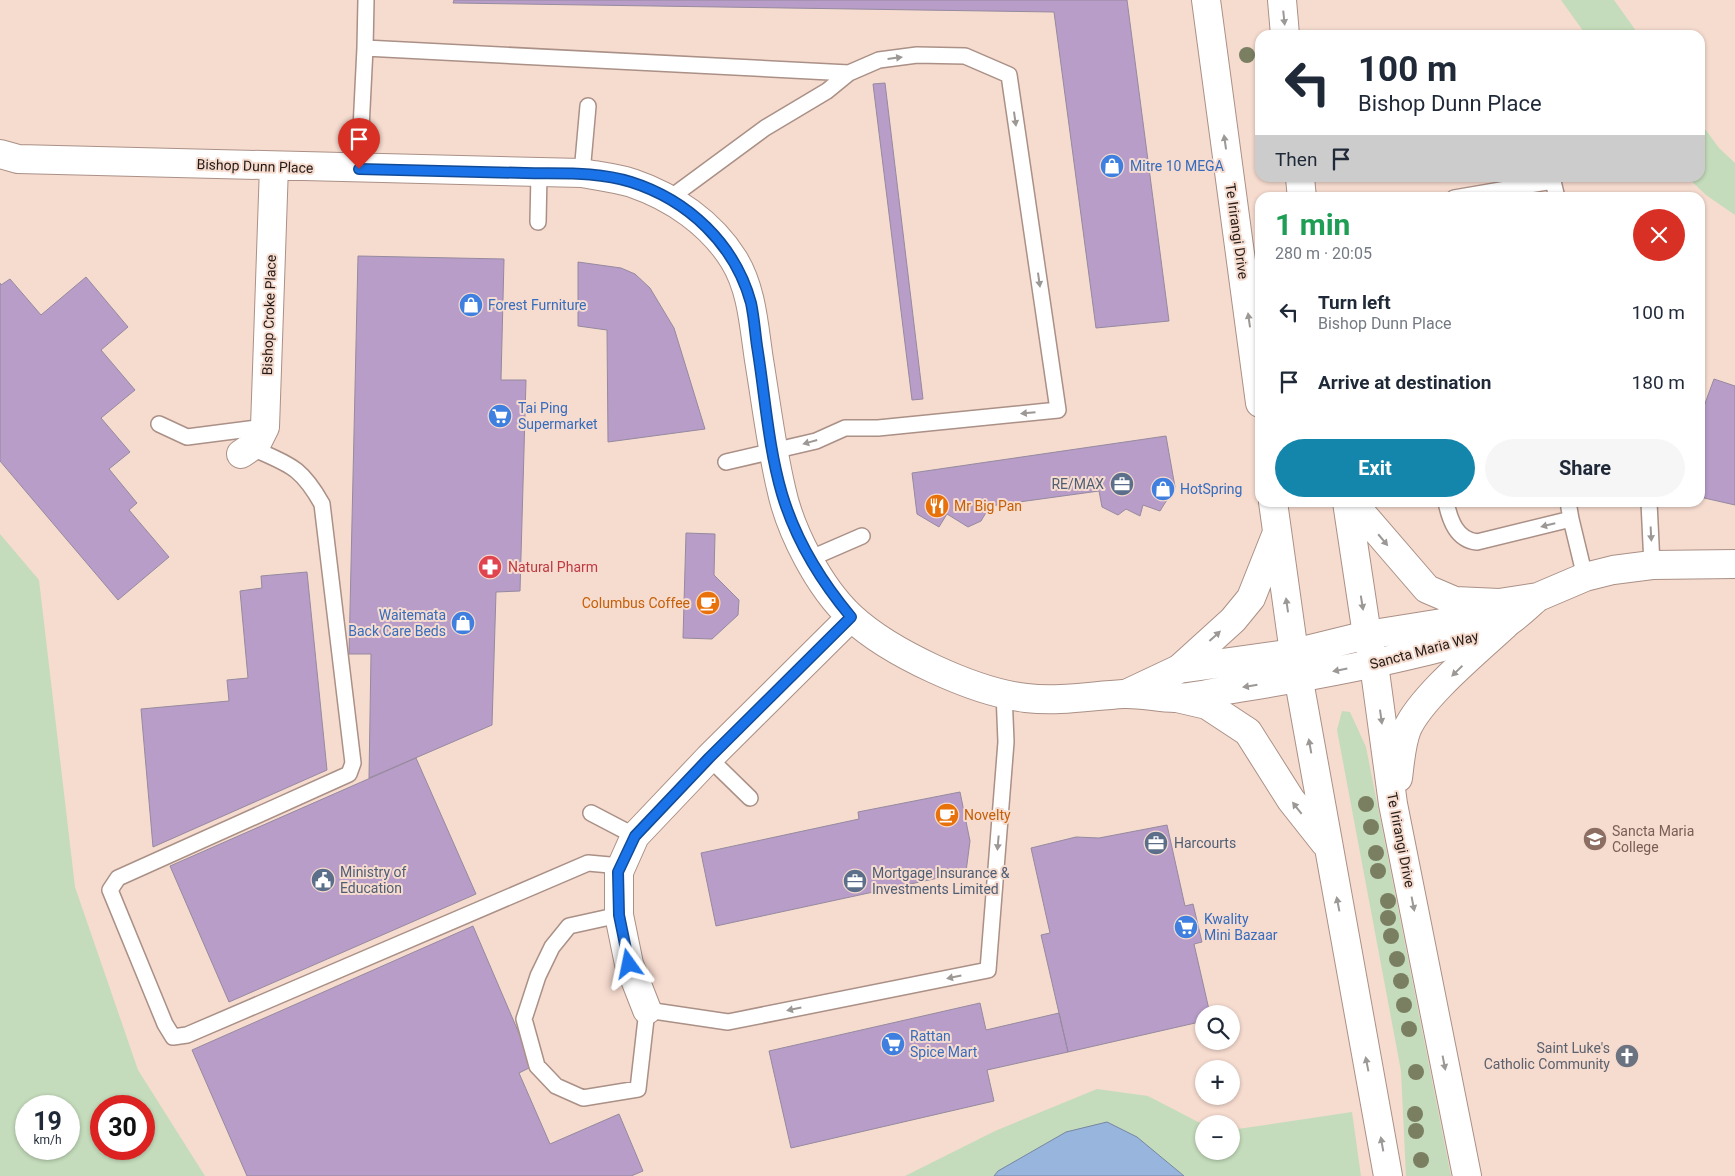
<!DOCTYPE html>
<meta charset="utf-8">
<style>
:root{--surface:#fff;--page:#f6f6f7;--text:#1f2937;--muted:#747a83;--accent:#1486ac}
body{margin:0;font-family:Roboto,sans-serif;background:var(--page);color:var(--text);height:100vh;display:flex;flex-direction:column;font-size:19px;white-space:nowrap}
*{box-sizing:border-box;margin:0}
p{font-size:16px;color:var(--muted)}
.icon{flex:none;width:28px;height:28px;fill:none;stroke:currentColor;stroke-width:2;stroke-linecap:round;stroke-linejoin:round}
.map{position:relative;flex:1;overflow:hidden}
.sheet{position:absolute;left:1255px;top:192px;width:450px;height:315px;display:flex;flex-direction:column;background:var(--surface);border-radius:15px;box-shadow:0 1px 4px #0004}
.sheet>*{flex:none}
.top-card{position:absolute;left:1255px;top:30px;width:450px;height:152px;border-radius:15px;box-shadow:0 1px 4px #0004;background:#fff;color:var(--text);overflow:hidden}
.tools{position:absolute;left:1195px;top:1005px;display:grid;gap:10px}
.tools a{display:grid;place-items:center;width:45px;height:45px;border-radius:50%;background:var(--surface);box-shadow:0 1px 4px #0004;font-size:25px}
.speed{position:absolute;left:15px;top:1095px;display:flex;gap:10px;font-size:25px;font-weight:700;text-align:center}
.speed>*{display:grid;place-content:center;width:65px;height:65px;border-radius:50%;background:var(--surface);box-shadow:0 1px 4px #0004;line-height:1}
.speed small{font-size:12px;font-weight:400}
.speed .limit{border:8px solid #d22;background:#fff;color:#111}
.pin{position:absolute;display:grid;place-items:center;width:42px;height:42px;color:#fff;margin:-51px -21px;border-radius:50% 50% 50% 0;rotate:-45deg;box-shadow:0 0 5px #0007}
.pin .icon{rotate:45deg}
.me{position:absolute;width:55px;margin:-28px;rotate:348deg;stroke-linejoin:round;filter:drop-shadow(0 0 4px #0008)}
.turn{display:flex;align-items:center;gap:18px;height:105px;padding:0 20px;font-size:22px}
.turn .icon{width:65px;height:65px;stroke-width:2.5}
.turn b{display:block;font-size:35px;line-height:42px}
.then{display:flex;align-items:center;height:48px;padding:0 20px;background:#0003;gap:10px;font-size:19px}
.round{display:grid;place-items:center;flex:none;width:52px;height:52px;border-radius:26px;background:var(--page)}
.headline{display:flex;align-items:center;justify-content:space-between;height:85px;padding:0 20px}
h1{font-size:30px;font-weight:700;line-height:38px;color:#1e9e55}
.action{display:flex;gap:10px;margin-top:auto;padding:10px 20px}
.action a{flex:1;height:58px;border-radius:30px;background:var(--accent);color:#fff;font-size:20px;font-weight:700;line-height:58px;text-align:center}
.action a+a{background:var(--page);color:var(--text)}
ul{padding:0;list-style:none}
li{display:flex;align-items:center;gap:15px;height:70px;padding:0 20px}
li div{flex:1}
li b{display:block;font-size:19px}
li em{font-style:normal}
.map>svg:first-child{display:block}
.green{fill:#c4dcbb;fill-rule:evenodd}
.water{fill:#98b5de;stroke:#7586a2}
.building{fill:#b79dc8;stroke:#968a9f}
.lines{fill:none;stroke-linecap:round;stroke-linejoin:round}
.lane-casing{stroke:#aa9086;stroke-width:18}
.street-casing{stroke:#aa9086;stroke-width:30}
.primary-casing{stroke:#aa9086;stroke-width:30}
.lane{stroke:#fff;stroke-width:15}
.street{stroke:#fff;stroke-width:28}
.primary{stroke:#fff;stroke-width:28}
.tree{fill:#7b7f62}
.oneway{fill:#9c9896}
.route-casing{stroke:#114b97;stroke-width:12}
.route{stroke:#1a73e8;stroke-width:9}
.labels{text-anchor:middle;stroke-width:4;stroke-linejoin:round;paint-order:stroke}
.street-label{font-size:14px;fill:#241a16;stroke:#f6dbcf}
.shop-label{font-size:14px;fill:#366cbe;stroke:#f6dbcf;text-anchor:start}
.service-label{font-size:14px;fill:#4e5e75;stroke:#f6dbcf;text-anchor:start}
.food-label{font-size:14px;fill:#c56008;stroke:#f6dbcf;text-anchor:start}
.health-label{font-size:14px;fill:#be3a42;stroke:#f6dbcf;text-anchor:start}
.education-label{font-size:14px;fill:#785e54;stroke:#f6dbcf;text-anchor:start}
.worship-label{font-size:14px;fill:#5b616d;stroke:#f6dbcf;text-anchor:end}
</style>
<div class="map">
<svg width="1735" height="1176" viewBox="0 0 1735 1176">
<rect width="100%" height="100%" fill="#f6dbcf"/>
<!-- green -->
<path class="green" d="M1561 0H1614L1639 35H1586Z
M1700 122 1719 148 1735 163V215L1706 195 1688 178H1700Z
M0 534 39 580 75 887 138 1070 205 1176H0ZM26 1106H69V1149H26ZM101 1106H144V1149H101Z
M1342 711 1350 712 1366 747 1451 1176H1406L1401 1071 1337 730Z
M1097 1089 1148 1096 1204 1125V1151H1231V1130L1352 1112 1361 1176H905L995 1131Z"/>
<!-- water -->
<path class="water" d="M1107 1122 1137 1137 1184 1176H994L998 1171 1066 1132Z"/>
<!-- building -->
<path class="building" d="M454 0H1127L1169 321 1096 328 1054 12 453 3Z
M885 83 923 399 912 400 873 84Z
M358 256 504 259 501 380H526L520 591 496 592 492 725 369 778 371 654H349Z
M578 262 621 268 635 274 650 288 674 328 705 429 608 442 607 330 578 326Z
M86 277 128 327 101 350 135 390 101 418 130 452 109 469 137 503 129 510 169 557 118 600 0 461V283L1 285 10 279 41 315Z
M1714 379 1735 386V505L1700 497V417Z
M1166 436 1175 487 1160 511 1143 505 1140 516 1126 509 1118 515 1102 507 1099 491 990 506 981 521 968 527 947 514 939 527 917 514 912 473Z
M686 533 715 534 714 575 739 600 738 615 712 639 683 638Z
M307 572 327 770 153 847 141 709 229 701 227 680 248 678 240 591 262 588 261 576Z
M416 758 476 894 229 1002 170 866Z
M960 792 970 841 966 872 716 926 701 853 859 819 858 812Z
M1167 825 1185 906 1193 904 1202 942 1194 944 1210 1014H1204V1021L1068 1052 1041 935 1050 933 1031 848 1076 837 1099 838Z
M473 926 533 1066 519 1073 550 1144 619 1114 643 1171 631 1176H247L192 1050Z
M980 1003 986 1030 1059 1013 1068 1052 987 1070 994 1101 791 1148 769 1051Z"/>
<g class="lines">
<!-- lane casing -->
<g class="lane-casing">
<path id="lane" d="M365 48 366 0
M359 169 365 48 849 73
M582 173 588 106
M670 198 765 128 827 91 849 73 879 60 917 55 965 56 1009 75 1058 410 878 428H845L816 441 726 462
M1454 198 1553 181 1557 198
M538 222 539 174
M159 424 187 437 265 427
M250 447C289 465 300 465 322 504L353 763 349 774 118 878 110 890 165 1024 173 1037 187 1035 588 863 621 866
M1446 502C1450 521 1457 540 1477 542L1571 519 1585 577
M1568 502 1571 519
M1649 502 1652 565
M809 559 862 536
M709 758 750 798
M591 813 635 836
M619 915 569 926 552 947 538 976 524 1019 537 1066 556 1086 583 1098 638 1089 647 1010 728 1022 988 970 1006 742 1004 693"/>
</g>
<!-- street casing -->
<g class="street-casing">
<path id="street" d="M0 154 18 159 582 173C598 176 616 178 632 183 673 197 711 223 734 260 752 289 754 327 759 360 766 402 771 445 781 488 790 531 819 587 851 617 890 653 974 692 1026 698 1059 702 1090 696 1123 694 1140 693 1158 698 1175 698 1196 698 1218 691 1239 688 1301 678 1362 667 1423 652 1450 645 1478 639 1503 625 1516 618 1527 606 1538 597
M241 454 257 443 265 427 274 166
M1128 693 1179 669 1294 653 1367 635 1442 623 1499 603 1538 597 1585 577 1613 570 1652 565 1735 564
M647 1010 629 964 619 915V872L635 836 709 758 851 617"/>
</g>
<!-- primary casing -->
<g class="primary-casing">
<path id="primary" d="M1206 0 1260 403
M1282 0 1285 35
M1300 178 1302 198
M1273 502 1294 653 1388 1176
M1347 502 1367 635 1374 664 1393 804 1467 1176
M1352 502 1427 589 1455 601 1499 603
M1179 669 1233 620 1251 598 1276 535
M1177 698 1207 705 1248 732 1291 800 1325 843
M1398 778C1400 763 1401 744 1407 729 1421 697 1478 650 1505 625"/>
</g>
<!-- lane -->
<use href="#lane" class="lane"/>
<!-- street -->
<use href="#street" class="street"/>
<!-- primary -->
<use href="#primary" class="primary"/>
</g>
<!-- trees -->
<g class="tree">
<circle cx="1247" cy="55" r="8"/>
<circle cx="1366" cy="804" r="8"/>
<circle cx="1371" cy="827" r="8"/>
<circle cx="1376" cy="853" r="8"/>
<circle cx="1378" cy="871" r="8"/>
<circle cx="1388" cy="901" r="8"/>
<circle cx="1388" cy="918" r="8"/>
<circle cx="1391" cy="936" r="8"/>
<circle cx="1397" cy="959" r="8"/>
<circle cx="1401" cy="981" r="8"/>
<circle cx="1404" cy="1005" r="8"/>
<circle cx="1409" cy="1029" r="8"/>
<circle cx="1416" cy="1072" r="8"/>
<circle cx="1415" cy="1114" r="8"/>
<circle cx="1416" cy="1131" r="8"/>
<circle cx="1421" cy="1160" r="8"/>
</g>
<!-- one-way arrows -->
<defs><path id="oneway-solid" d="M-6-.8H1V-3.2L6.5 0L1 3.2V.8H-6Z" transform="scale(1.25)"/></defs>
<g class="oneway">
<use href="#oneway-solid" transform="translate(1284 18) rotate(84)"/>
<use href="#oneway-solid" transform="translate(895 58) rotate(-7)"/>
<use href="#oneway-solid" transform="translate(1015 119) rotate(82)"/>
<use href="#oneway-solid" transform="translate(1225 142) rotate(-98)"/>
<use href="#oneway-solid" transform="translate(1039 280) rotate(82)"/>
<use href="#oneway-solid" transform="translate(1249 320) rotate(-98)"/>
<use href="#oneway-solid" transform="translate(1028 413) rotate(175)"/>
<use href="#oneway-solid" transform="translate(810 442) rotate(164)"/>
<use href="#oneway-solid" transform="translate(1548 525) rotate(166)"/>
<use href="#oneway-solid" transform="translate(1651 534) rotate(87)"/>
<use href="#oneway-solid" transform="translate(1383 540) rotate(50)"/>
<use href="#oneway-solid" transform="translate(1362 603) rotate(81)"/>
<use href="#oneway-solid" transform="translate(1287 605) rotate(-98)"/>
<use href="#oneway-solid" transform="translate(1215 636) rotate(-42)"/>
<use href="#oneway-solid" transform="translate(1340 670) rotate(169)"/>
<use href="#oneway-solid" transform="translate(1457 671) rotate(136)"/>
<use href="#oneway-solid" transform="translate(1250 686) rotate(171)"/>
<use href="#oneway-solid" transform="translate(1381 717) rotate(82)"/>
<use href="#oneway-solid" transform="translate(1310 746) rotate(-100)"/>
<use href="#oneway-solid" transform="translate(1297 808) rotate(-128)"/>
<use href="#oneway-solid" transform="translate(998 843) rotate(95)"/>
<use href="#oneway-solid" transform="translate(1338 904) rotate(-101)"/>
<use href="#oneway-solid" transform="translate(1413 904) rotate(79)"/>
<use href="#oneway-solid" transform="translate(954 977) rotate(168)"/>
<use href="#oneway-solid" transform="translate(794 1009) rotate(168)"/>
<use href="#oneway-solid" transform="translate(1444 1063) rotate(79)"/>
<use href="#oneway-solid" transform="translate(1367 1064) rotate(-101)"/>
<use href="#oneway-solid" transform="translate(1382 1144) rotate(-100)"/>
</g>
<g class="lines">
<!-- route casing -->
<g class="route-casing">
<path id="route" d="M359 169C414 170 469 172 525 173 560 174 596 171 631 182 688 200 735 244 751 303 754 317 755 332 757 346 765 395 768 446 782 494 796 541 820 580 851 617L709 758 635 836 618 872 619 915 629 964"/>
</g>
<!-- route -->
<use href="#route" class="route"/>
</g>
<!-- icons -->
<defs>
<g id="shop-disc" transform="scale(1.25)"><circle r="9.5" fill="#3f7fe0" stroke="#f6dbcf"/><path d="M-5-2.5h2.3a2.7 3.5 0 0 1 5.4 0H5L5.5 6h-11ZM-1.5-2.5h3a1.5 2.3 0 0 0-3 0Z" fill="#fff"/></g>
<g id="supermarket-disc" transform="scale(1.25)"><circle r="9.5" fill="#3f7fe0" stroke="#f6dbcf"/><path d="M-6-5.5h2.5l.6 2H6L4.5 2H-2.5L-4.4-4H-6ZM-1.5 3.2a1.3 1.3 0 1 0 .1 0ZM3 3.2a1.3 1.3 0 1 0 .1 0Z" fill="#fff"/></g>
<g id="office-disc" transform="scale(1.25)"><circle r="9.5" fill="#5c6f8a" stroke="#f6dbcf"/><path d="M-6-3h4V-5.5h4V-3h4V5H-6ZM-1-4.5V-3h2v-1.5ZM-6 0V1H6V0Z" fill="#fff"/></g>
<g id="restaurant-disc" transform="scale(1.25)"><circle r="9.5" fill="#e8710a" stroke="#f6dbcf"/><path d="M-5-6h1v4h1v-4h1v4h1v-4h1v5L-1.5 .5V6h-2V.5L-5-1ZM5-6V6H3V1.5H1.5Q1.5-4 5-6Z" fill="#fff"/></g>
<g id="pharmacy-disc" transform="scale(1.25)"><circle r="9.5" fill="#e0444e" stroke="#f6dbcf"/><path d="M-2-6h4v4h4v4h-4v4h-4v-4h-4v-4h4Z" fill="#fff"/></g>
<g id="cafe-disc" transform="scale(1.25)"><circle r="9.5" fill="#e8710a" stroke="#f6dbcf"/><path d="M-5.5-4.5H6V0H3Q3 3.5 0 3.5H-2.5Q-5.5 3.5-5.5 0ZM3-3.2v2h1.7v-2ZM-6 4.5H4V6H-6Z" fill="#fff"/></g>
<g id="school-disc" transform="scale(1.25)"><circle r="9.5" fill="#8d6e63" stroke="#f6dbcf"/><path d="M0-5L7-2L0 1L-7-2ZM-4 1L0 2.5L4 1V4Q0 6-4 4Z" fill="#fff"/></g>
<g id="civic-disc" transform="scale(1.25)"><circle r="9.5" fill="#5c6f8a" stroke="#f6dbcf"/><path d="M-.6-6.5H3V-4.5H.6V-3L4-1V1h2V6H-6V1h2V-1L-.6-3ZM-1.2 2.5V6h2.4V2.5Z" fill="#fff"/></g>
<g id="church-disc" transform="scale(1.25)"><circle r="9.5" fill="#6b7280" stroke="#f6dbcf"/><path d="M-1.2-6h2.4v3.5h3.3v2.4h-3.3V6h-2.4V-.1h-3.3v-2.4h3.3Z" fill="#fff"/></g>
</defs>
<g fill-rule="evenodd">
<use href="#shop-disc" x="1112" y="166"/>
<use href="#shop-disc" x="471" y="305"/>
<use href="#supermarket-disc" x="500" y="416"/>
<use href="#office-disc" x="1122" y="484"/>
<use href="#shop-disc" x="1163" y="489"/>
<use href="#restaurant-disc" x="937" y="506"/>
<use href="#pharmacy-disc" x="490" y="567"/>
<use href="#cafe-disc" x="708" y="603"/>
<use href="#shop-disc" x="463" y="623"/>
<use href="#cafe-disc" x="947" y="815"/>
<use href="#school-disc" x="1595" y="839"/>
<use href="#office-disc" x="1156" y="843"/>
<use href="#civic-disc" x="323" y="880"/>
<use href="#office-disc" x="855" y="881"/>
<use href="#supermarket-disc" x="1186" y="927"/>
<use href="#supermarket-disc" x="893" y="1044"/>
<use href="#church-disc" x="1627" y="1056"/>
</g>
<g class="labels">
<!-- street labels -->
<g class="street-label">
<text transform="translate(255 166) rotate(2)" y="5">Bishop Dunn Place</text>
<text transform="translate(1237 231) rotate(82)" y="5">Te Irirangi Drive</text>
<text transform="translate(269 315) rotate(-88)" y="5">Bishop Croke Place</text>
<text transform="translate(1424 650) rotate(-15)" y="5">Sancta Maria Way</text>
<text transform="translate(1401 840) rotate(79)" y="5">Te Irirangi Drive</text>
</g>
<!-- shop labels -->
<g class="shop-label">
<text x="1130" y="171">Mitre 10 MEGA</text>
<text x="488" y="310">Forest Furniture</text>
<text x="518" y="413">Tai Ping<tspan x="518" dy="16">Supermarket</tspan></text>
<text x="1180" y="494">HotSpring</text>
<text x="446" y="620" text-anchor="end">Waitemata<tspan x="446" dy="16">Back Care Beds</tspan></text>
<text x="1204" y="924">Kwality<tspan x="1204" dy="16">Mini Bazaar</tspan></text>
<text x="910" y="1041">Rattan<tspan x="910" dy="16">Spice Mart</tspan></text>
</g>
<!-- service labels -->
<g class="service-label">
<text x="1104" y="489" text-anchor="end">RE/MAX</text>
<text x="1174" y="848">Harcourts</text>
<text x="340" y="877">Ministry of<tspan x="340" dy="16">Education</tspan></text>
<text x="872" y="878">Mortgage Insurance &amp;<tspan x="872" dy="16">Investments Limited</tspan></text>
</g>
<!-- food labels -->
<g class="food-label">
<text x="954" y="511">Mr Big Pan</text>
<text x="690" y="608" text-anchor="end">Columbus Coffee</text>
<text x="964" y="820">Novelty</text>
</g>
<!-- health labels -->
<g class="health-label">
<text x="508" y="572">Natural Pharm</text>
</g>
<!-- education labels -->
<g class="education-label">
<text x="1612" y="836">Sancta Maria<tspan x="1612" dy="16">College</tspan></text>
</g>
<!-- worship labels -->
<g class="worship-label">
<text x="1610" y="1053">Saint Luke's<tspan x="1610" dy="16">Catholic Community</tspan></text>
</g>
</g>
</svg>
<div class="tools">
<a><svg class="icon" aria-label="search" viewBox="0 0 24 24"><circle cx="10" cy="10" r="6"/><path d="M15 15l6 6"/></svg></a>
<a>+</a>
<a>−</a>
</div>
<div class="speed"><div>19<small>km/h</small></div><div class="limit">30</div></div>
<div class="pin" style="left:359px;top:169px;background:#d93025"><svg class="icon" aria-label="arrive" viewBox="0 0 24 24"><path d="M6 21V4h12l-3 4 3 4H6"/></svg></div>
<svg class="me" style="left:629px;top:964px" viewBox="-20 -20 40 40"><path d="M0-17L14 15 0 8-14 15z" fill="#1a73e8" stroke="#fff" stroke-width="4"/></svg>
<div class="top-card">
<div class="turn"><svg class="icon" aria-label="left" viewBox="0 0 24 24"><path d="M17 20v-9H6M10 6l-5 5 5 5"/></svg><div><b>100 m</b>Bishop Dunn Place</div></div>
<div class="then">Then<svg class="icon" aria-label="arrive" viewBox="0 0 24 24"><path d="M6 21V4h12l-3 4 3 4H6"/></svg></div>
</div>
<section class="sheet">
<div class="headline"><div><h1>1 min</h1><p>280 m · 20:05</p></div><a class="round" style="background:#d93025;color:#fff"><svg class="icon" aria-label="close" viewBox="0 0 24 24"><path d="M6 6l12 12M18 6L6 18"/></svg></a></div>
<ul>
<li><svg class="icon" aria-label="left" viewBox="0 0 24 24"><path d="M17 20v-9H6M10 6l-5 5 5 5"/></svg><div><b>Turn left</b><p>Bishop Dunn Place</p></div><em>100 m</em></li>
<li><svg class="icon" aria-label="arrive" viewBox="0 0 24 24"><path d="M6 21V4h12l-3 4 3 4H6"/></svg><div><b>Arrive at destination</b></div><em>180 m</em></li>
</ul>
<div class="action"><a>Exit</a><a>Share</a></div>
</section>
</div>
